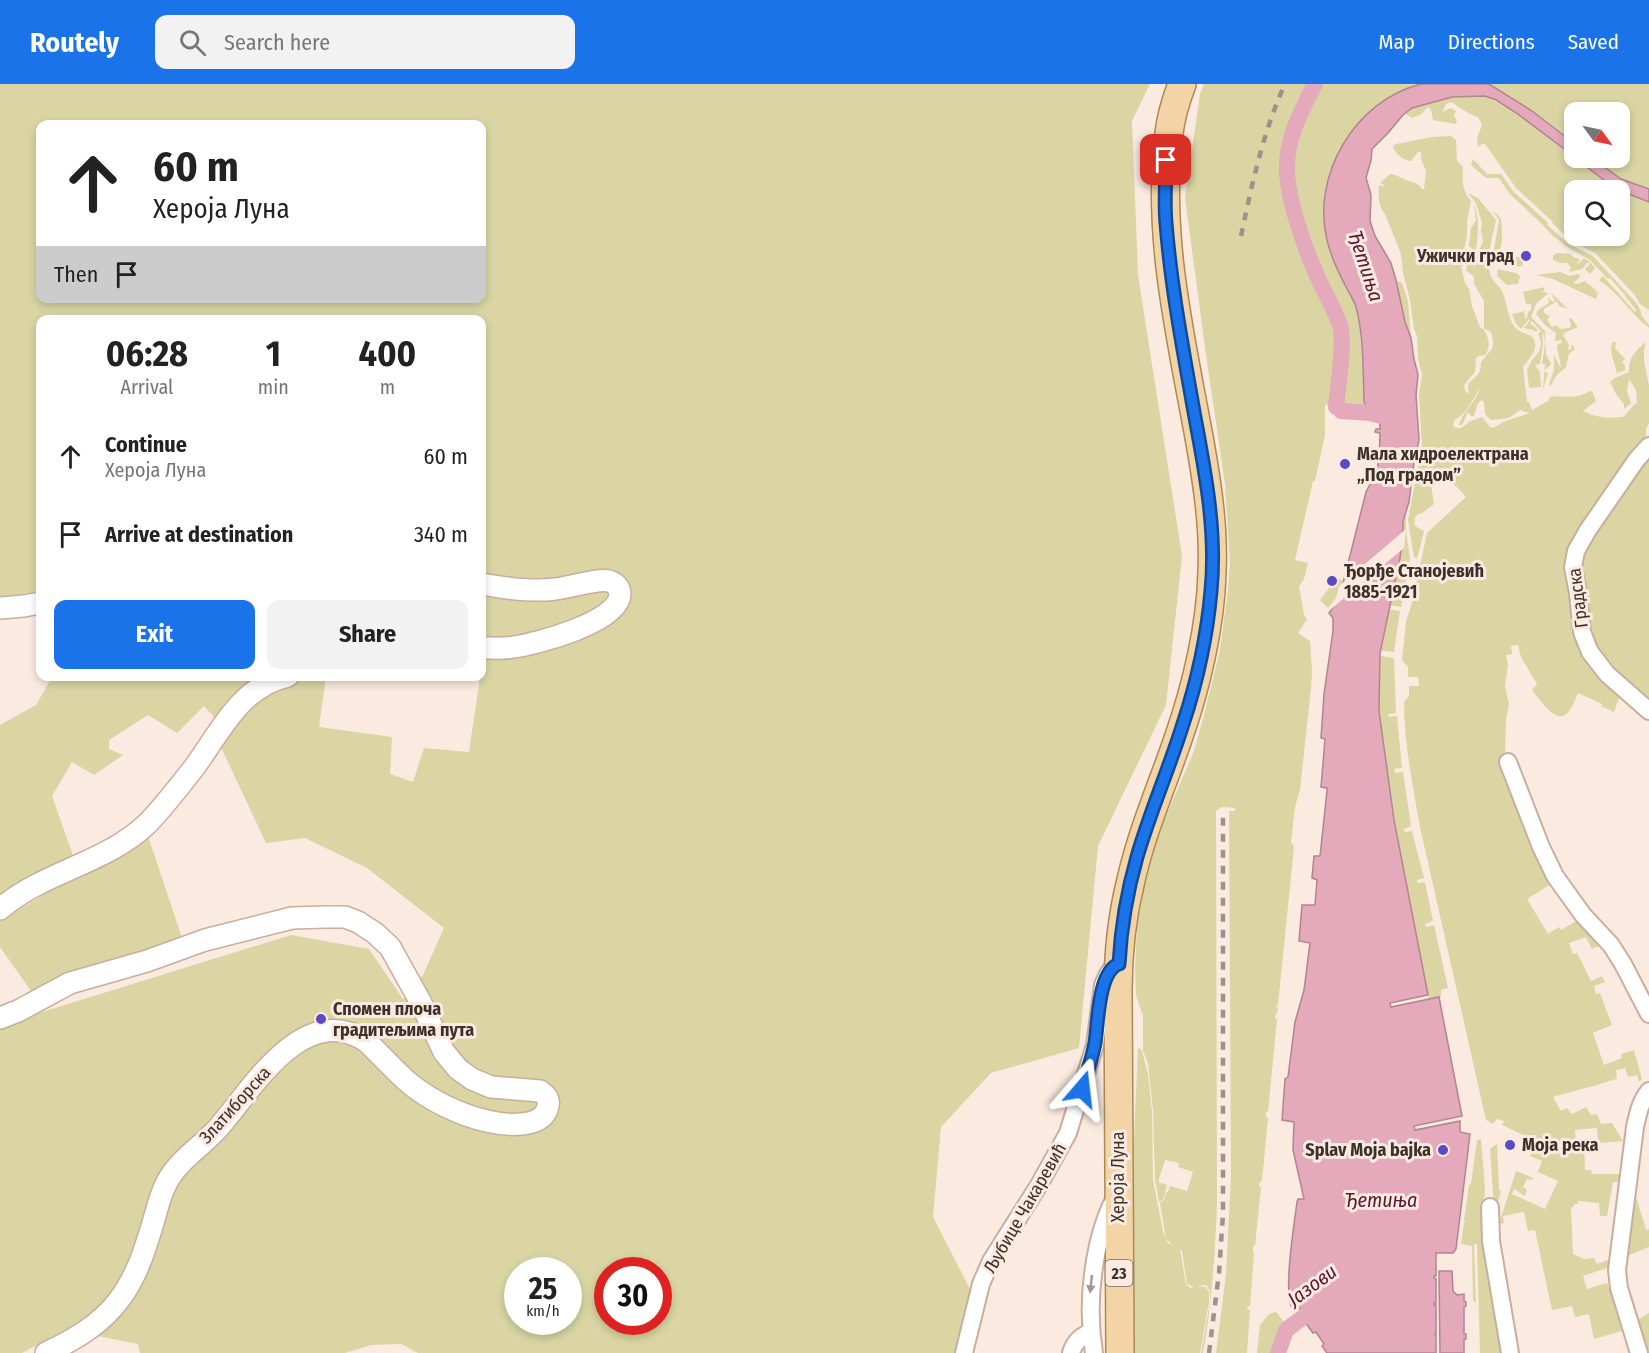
<!DOCTYPE html>
<meta charset="utf-8">
<style>
:root{--surface:#fff;--page:#f2f2f2;--text:#222;--muted:#767676;--accent:#1a73e8}
body{margin:0;font-family:"Fira Sans Condensed",sans-serif;background:var(--page);color:var(--text);height:100vh;display:flex;flex-direction:column;font-size:22px;white-space:nowrap}
*{box-sizing:border-box;margin:0}
p{font-size:20px;color:var(--muted)}
.icon{flex:none;width:33px;height:33px;fill:none;stroke:currentColor;stroke-width:2;stroke-linecap:round;stroke-linejoin:round}
.map{position:relative;flex:1;overflow:hidden}
.details{position:absolute;left:36px;top:231px;width:450px;height:366px;display:flex;flex-direction:column;background:var(--surface);border-radius:12px;box-shadow:0 3px 9px #0003}
.details>*{flex:none}
.guide{position:absolute;left:36px;top:36px;width:450px;height:183px;border-radius:12px;box-shadow:0 3px 9px #0003;background:#fff;color:var(--text);overflow:hidden}
.needle{width:39px;rotate:123deg}
.controls{position:absolute;left:1564px;top:18px;display:grid;gap:12px}
.controls a{display:grid;place-items:center;width:66px;height:66px;border-radius:12px;background:var(--surface);box-shadow:0 3px 9px #0003;font-size:30px}
.speed{position:absolute;left:504px;top:1173px;display:flex;gap:12px;font-size:30px;font-weight:700;text-align:center}
.speed>*{display:grid;place-content:center;width:78px;height:78px;border-radius:50%;background:var(--surface);box-shadow:0 3px 9px #0003;line-height:1}
.speed small{font-size:15px;font-weight:400}
.speed .limit{border:9px solid #d22;background:#fff;color:#111}
.pin{position:absolute;display:grid;place-items:center;width:51px;height:51px;color:#fff;margin:-26px;border-radius:12px;box-shadow:0 3px 9px #0006}
.me{position:absolute;width:66px;margin:-33px;rotate:17deg;stroke-linejoin:round;filter:drop-shadow(0 0 4px #0008)}
.turn{display:flex;align-items:center;gap:21px;height:126px;padding:0 18px;font-size:27px}
.turn .icon{width:78px;height:78px;stroke-width:2.5}
.turn b{display:block;font-size:42px;line-height:51px}
.then{display:flex;align-items:center;height:57px;padding:0 18px;background:#0003;gap:12px;font-size:22px}
.eta{display:flex;justify-content:space-evenly;align-items:center;height:102px;text-align:center}
.eta b{font-size:36px;font-weight:700;line-height:42px}
.cta{display:flex;gap:12px;margin-top:auto;padding:12px 18px}
.cta a{flex:1;height:69px;border-radius:12px;background:var(--accent);color:#fff;font-size:24px;font-weight:700;line-height:69px;text-align:center}
.cta a+a{background:var(--page);color:var(--text)}
ul{padding:0;list-style:none}
li{display:flex;align-items:center;gap:18px;height:78px;padding:0 18px}
li div{flex:1}
li b{display:block;font-size:22px}
li em{font-style:normal}
header{display:flex;align-items:center;gap:36px;box-sizing:border-box;height:84px;padding:0 30px;background:var(--accent);color:#fff}
header strong{font-size:28px}
nav{display:flex;gap:33px;margin-inline-start:auto;font-size:21px}
.search{width:420px;height:54px;background:var(--page);display:flex;align-items:center;gap:15px;box-sizing:border-box;padding:0 21px;border-radius:12px;color:var(--muted);font-size:22px}
.map>svg:first-child{display:block}
.green{fill:#dad5a3;fill-rule:evenodd}
.water{fill:#e4a9ba;stroke:#b2858f;stroke-width:1.5}
.pier{fill:#fbeae0}
.lines{fill:none;stroke-linecap:round;stroke-linejoin:round}
.canal{stroke:#e4a9ba;stroke-width:16}
.minor-casing{stroke:#c9ad9d;stroke-width:20}
.tertiary-casing{stroke:#c9ad9d;stroke-width:24}
.primary-casing{stroke:#ad8954;stroke-width:30}
.minor{stroke:#fff;stroke-width:16}
.tertiary{stroke:#fff;stroke-width:21}
.primary{stroke:#f2d4a6;stroke-width:27}
.rail{stroke:#a09289;stroke-width:4.5;stroke-dasharray:8 8;stroke-linecap:butt}
.oneway{fill:#9e9895}
.route-casing{stroke:#114b97;stroke-width:15}
.route{stroke:#1a73e8;stroke-width:10}
.poi-dot{fill:#584cc4;stroke:#fbeae0;stroke-width:2}
.labels{text-anchor:middle;stroke-width:6;stroke-linejoin:round;paint-order:stroke}
.shield{fill:#fbeae0;stroke:#766961;stroke-width:1.5}
.shield-label{font-size:16px;font-weight:bold;fill:#3d322b}
.poi-label{font-size:18px;font-weight:bold;fill:#3d322b;stroke:#fbeae0;text-anchor:start}
.street-label{font-size:18px;fill:#3d322b;stroke:#fbeae0}
.water-label{font-size:20px;font-style:italic;fill:#5a1632;stroke:#fbeae0}
</style>
<header>
<strong>Routely</strong>
<div class="search"><svg class="icon" aria-label="search" viewBox="0 0 24 24"><circle cx="10" cy="10" r="6"/><path d="M15 15l6 6"/></svg>Search here</div>
<nav><a>Map</a><a>Directions</a><a>Saved</a></nav>
</header>
<div class="map">
<svg width="1649" height="1269" viewBox="0 0 1649 1269">
<rect width="100%" height="100%" fill="#fbeae0"/>
<!-- green -->
<path class="green" d="M0 0H1150L1132 37 1138 191 1182 472 1166 621 1098 762 1079 964 991 989 941 1043 933 1133 971 1207 954 1269H418L401 1260 371 1261 345 1269H140L138 1260 98 1252 127 1216 119 1203 104 1225 22 1269H0V941L291 851 369 865 403 915 423 891 444 844 367 784 305 754 266 759 219 659 262 595 215 634 204 622 177 649 148 631 109 656V665L123 671 94 691 72 678 52 712 76 780 0 825V641L36 621 52 593H326L319 643 392 653 390 690 413 698 424 664 469 668 480 593 482 592V236H40V507L0 514ZM40 40H482V214H40ZM518 1186H568V1238H518ZM608 1186H658V1238H608Z
M1204 0H1308L1292 35 1282 72 1281 90 1285 117 1291 138 1308 185 1332 234 1337 251 1331 323 1325 320V351L1315 397H1313L1295 476 1308 479 1304 495 1299 502 1304 531 1307 535 1298 549 1310 557 1312 588 1311 604 1300 706 1295 723 1291 758 1294 763 1278 921 1276 922 1278 925 1277 929 1276 930 1275 934 1277 935 1268 1028H1266V1033L1268 1034 1262 1097 1260 1098 1259 1103H1261L1255 1162H1253V1169L1254 1170 1250 1222H1248L1247 1225 1250 1226 1247 1269H1216L1226 1190 1231 1092 1229 727H1235V724L1222 723 1216 727 1217 1119C1215 1169 1212 1219 1203 1269H1201L1210 1218V1206L1206 1201 1197 1202 1205 1203 1209 1207V1218L1200 1269H1133L1132 1102 1138 963 1142 967 1148 990 1152 1028 1153 1096 1163 1147 1168 1159 1180 1166 1186 1200 1190 1204 1194 1203 1187 1200 1182 1167 1172 1161 1166 1154 1160 1119 1164 1116 1166 1108H1168L1170 1102 1187 1107 1193 1088 1178 1083 1179 1079 1165 1076 1158 1098 1167 1101 1163 1116 1159 1118 1155 1095 1153 1027 1149 989 1148 979 1143 967V932L1136 911 1135 883 1137 844 1144 804 1154 767 1163 739 1194 667 1204 631 1220 566 1228 506 1230 479 1225 400 1206 271 1185 114 1200 10Z
M1321 0H1421C1356 16 1313 89 1326 154 1330 172 1339 188 1347 205 1350 210 1354 215 1355 221 1357 226 1358 233 1359 239 1363 266 1363 294 1365 321L1367 324H1341C1343 302 1349 266 1346 246 1342 224 1327 204 1318 183 1306 152 1287 101 1294 68 1299 44 1310 22 1321 0Z
M1486 0H1649V105L1621 95 1592 74H1620V28H1575V60L1532 27 1506 10Z
M1485 12 1515 28 1616 105 1649 118V226L1640 220 1635 211 1595 169 1570 156 1552 139 1553 138 1516 104 1485 60H1482L1478 63 1477 54 1482 41 1478 33C1469 31 1460 23 1451 18L1446 20 1442 28 1451 24 1456 27 1454 32 1457 36 1456 40 1433 36 1431 26 1428 23 1420 31 1412 34 1406 30 1407 27C1429 13 1460 13 1485 12ZM1575 106H1620V152H1575Z
M1451 52 1456 56 1457 77 1463 83C1462 97 1462 106 1471 117L1467 137V151L1464 166 1466 172V178L1461 183 1465 199 1469 205 1472 222 1480 243 1484 246V217L1474 200V193L1466 186C1467 179 1473 173 1474 166L1469 162 1471 144 1476 136 1474 121C1483 142 1474 163 1475 186L1477 170 1483 158 1481 146 1482 139 1476 119 1468 109 1478 114 1496 136C1493 153 1484 176 1491 192 1493 198 1499 201 1502 207 1507 218 1507 231 1514 242 1519 251 1533 248 1535 258 1537 269 1528 275 1523 283L1527 318H1529L1532 326 1548 317 1550 313C1560 311 1568 314 1577 312 1583 311 1587 308 1592 307L1596 317 1583 327 1592 331 1606 334 1623 333 1637 318 1636 306 1629 295 1627 307 1631 319 1624 325V320L1616 310 1610 298 1615 294 1629 288C1628 274 1636 266 1646 258L1644 266V277L1649 302V339L1646 345V356L1572 465 1578 550 1621 609 1614 628 1601 622 1602 620 1578 609C1575 616 1572 626 1565 631 1554 638 1538 613 1532 606L1537 600 1521 573 1518 561 1511 562 1512 570 1506 571 1508 581 1505 602 1509 620 1506 635 1505 675 1529 747 1519 743 1529 749 1553 799 1527 815 1548 850 1559 843 1561 846 1580 835 1603 860 1592 865 1586 853 1569 859 1573 870 1577 869 1591 897 1602 892 1605 898 1594 902 1596 910 1600 909 1612 941 1593 949 1604 981 1622 974 1621 970 1634 966 1642 996 1639 997 1637 991 1628 993 1625 984 1616 986 1617 995C1607 997 1600 1001 1590 1003 1578 1006 1566 1009 1553 1013L1561 1027 1567 1024 1572 1030 1586 1023 1591 1031 1597 1030 1601 1040 1612 1039 1623 1057 1598 1059 1597 1044 1575 1046 1576 1061 1584 1060 1585 1086H1591L1592 1090H1620L1621 1095 1625 1099 1613 1098 1607 1132H1600L1599 1119 1578 1117V1120H1574V1122L1571 1124 1573 1170 1584 1175 1594 1174 1597 1180 1608 1176 1610 1183 1583 1192 1587 1205 1607 1199 1625 1246 1594 1255 1589 1230 1575 1233 1572 1222 1552 1226 1535 1146 1528 1147 1524 1128 1503 1132 1504 1139 1499 1140 1516 1087 1533 1094 1532 1096 1527 1095 1523 1103 1527 1106 1525 1112 1514 1105 1512 1110 1545 1125 1558 1097 1538 1088 1542 1077 1530 1072 1535 1063 1532 1061 1534 1056 1502 1041 1504 1037 1497 1035 1493 1040 1486 1036 1420 743C1413 703 1404 659 1404 618L1409 612V602H1419L1418 593H1408V583L1402 576 1406 537 1412 519 1427 449 1466 413 1458 404 1449 397 1431 401 1434 420 1421 430 1420 429 1414 434 1415 436 1414 440 1418 444 1424 447 1417 475 1414 473 1408 436 1422 361 1419 311 1422 291 1418 274 1417 252 1414 245 1410 216 1403 189 1401 170 1385 130C1378 121 1378 112 1379 101L1384 103V101L1380 99 1390 90C1399 91 1402 95 1409 97 1417 100 1417 98 1422 105H1424L1426 87 1421 75V68H1418L1411 77C1404 77 1394 69 1393 62L1396 60 1432 53ZM1485 245 1491 248C1496 267 1492 263 1482 277 1479 282 1482 280 1480 286 1476 298 1465 294 1469 310L1465 307 1464 301 1475 288 1476 274 1479 272 1485 271C1491 264 1489 253 1484 246ZM1480 304C1476 318 1463 327 1459 341H1462L1468 328 1471 332H1474L1477 321 1481 316 1484 318 1485 330 1491 336 1509 334 1520 326 1529 329C1518 334 1503 336 1494 344L1490 343 1482 333C1478 334 1473 336 1469 338 1463 343 1461 346 1454 343L1453 340 1455 336 1463 330 1469 322Z
M1473 75 1487 90H1501L1513 107 1548 139 1547 141 1569 160 1593 172 1638 221 1641 228V231L1649 241V244C1631 230 1619 209 1599 196L1603 192 1635 228 1636 226 1625 212V211L1610 194 1608 195 1590 176 1567 163 1551 150 1544 142 1510 110 1499 94H1486L1471 81Z
M1493 127C1504 135 1501 137 1502 150 1502 161 1502 165 1494 173 1505 179 1513 169 1524 175L1522 182 1515 183 1492 177 1499 136Z
M1557 169 1570 170 1575 174 1580 175 1577 179 1578 180 1584 174 1589 177 1595 184 1590 190 1585 185 1590 180 1588 178 1582 185 1569 188 1571 183 1567 179H1560L1553 176V172Z
M1498 185 1516 189 1520 192 1518 200 1507 201 1497 192Z
M1560 188 1570 192 1577 190 1580 191V193L1573 199 1578 200 1585 197 1597 207 1595 211 1599 207 1596 215 1553 195 1536 191Z
M1396 196 1402 199 1408 217 1411 254 1405 238Z
M1545 203 1543 208 1548 209 1536 220 1531 233 1545 247 1546 270 1551 280 1544 287 1548 289 1543 306 1545 280H1542C1543 270 1548 257 1542 248L1543 259 1540 280 1535 281 1540 288 1541 303 1529 304 1527 285H1528C1530 272 1548 268 1538 250L1541 247 1532 237 1530 239 1538 246 1536 248 1533 246 1524 244 1530 236 1529 235 1521 245 1516 240 1512 230 1526 227 1523 230H1526L1524 233 1527 234 1528 228 1531 226V220H1526L1523 208Z
M1551 209 1568 225 1559 222 1557 217 1544 225V229L1550 232 1547 236 1552 243 1556 241 1560 245 1569 244 1571 242 1569 234H1571L1578 243 1566 248 1563 251 1569 261 1568 266 1571 265 1572 260 1575 265 1569 270 1566 283 1556 292 1550 303 1549 300 1554 286V271L1560 283H1561L1557 263 1558 260 1562 259 1561 256 1555 257 1556 249 1545 241 1536 230 1538 226 1549 219 1548 214 1553 218 1555 217Z
M1613 257 1616 259 1615 264 1625 275 1622 278 1625 282V286L1617 289C1615 279 1608 268 1613 257Z
M1649 367V621L1591 564 1579 468Z
M1406 429V447L1410 474 1401 523 1389 521C1393 500 1399 479 1402 458 1404 448 1402 439 1406 429Z
M1339 495 1343 497 1339 515 1330 526 1320 516 1332 500Z
M1388 525 1400 527 1394 568 1381 567Z
M1380 572 1394 574 1396 629 1388 630 1389 633 1397 632 1402 684 1394 685 1395 689 1403 688 1411 742 1404 745 1405 748 1412 747 1424 794 1417 796 1418 799 1425 798 1433 837 1425 840 1426 843 1434 841 1448 904 1441 906V913L1429 916 1394 736 1388 698 1379 627Z
M147 749 183 857 36 914 0 863V837Z
M1481 1055 1485 1104 1484 1123 1502 1269H1480L1477 1160H1474L1476 1218 1473 1217 1472 1162 1461 1160 1464 1138 1466 1137 1464 1136 1469 1101 1471 1100 1477 1056Z
M1497 1060 1499 1106 1501 1107 1496 1125H1494L1490 1065Z
M1632 1115H1637L1646 1146 1649 1145V1163L1622 1174Z
M1276 1228 1286 1240 1278 1249 1272 1269H1257L1260 1241 1269 1230Z
M1649 1229V1269H1644L1634 1238Z"/>
<!-- water -->
<path class="water" d="M1421 0H1489L1532 27 1575 60V73L1515 28 1496 16 1485 12 1452 13 1412 24 1403 31 1388 49 1372 65 1371 76 1366 94 1371 111 1370 137 1375 152 1391 179 1396 196 1405 238 1411 254 1414 275 1418 291 1416 311 1419 356 1414 378 1409 418 1403 437V451L1400 474 1380 569 1379 627 1394 736 1428 911 1390 919 1391 923 1439 913 1462 1032 1414 1042 1415 1046 1460 1037V1048L1470 1050 1456 1165 1453 1169H1436V1192H1434V1194L1436 1195V1219H1434V1221H1436V1248L1435 1250H1436V1269H1327L1322 1262 1324 1260 1316 1248 1313 1249 1305 1238H1303L1300 1234 1301 1225 1291 1222C1284 1204 1294 1141 1297 1118L1298 1115H1304L1293 1066 1294 1038 1282 1036 1285 995 1288 993 1295 938 1304 906 1310 859 1299 857 1302 821H1315L1317 796 1312 794 1314 772H1320L1327 707V704L1321 703 1325 655 1321 654 1324 610 1333 547V534L1329 529 1339 515 1366 408 1376 389 1379 376 1380 349 1375 348 1376 345H1380C1380 323 1371 333 1364 318 1363 287 1364 253 1356 223 1354 216 1349 209 1346 203 1338 187 1331 173 1327 156 1311 92 1355 16 1421 0Z
M1575 74H1592L1621 95 1649 105V118L1616 105Z
M1439 1187H1452L1453 1207 1457 1211 1464 1210V1217L1466 1218V1222L1464 1223V1250H1466V1255H1464V1269H1440Z"/>
<!-- pier -->
<path class="pier" d="M1406 445 1404 464 1330 526 1328 524 1336 514 1339 502Z"/>
<g class="lines">
<!-- canal -->
<path class="canal" d="M1315 0C1302 25 1287 53 1287 82 1286 110 1303 160 1315 187 1322 205 1334 223 1340 241 1345 260 1338 302 1336 323
M1341 327 1370 329 1397 336
M1278 1269 1286 1246 1318 1222"/>
<!-- minor casing -->
<g class="minor-casing">
<path id="minor" d="M1649 362 1637 375 1588 446 1576 467 1573 483 1578 509 1582 548 1590 568 1607 590 1649 627
M1508 678 1541 763 1555 792 1583 831 1611 861 1623 880 1649 930
M1490 1123 1491 1157 1510 1269
M964 1269 981 1200 991 1177 1039 1101 1068 1049 1095 961 1103 901 1108 890 1115 881 1118 880
M1071 1269C1074 1258 1081 1252 1091 1248
M1094 1269C1088 1232 1090 1198 1098 1161 1102 1144 1107 1128 1116 1112
M1639 1269 1619 1204 1617 1186 1635 1043C1638 1030 1640 1018 1649 1007"/>
</g>
<!-- tertiary casing -->
<g class="tertiary-casing">
<path id="tertiary" d="M482 500C503 504 533 508 555 505 568 504 598 494 609 497 615 499 620 503 620 510 620 538 536 560 514 563 503 565 492 564 482 564
M0 524 24 522 40 519
M0 825C44 787 108 779 149 738 164 722 179 703 193 685 220 649 239 603 288 592
M0 934 18 927 70 899 147 877 205 856 292 834 325 833H345L358 838 375 849 390 863 420 917 444 968 458 985 472 995 491 1003 540 1007C546 1011 550 1015 548 1022 544 1046 503 1041 487 1037 460 1031 431 1017 409 999 394 986 381 971 366 957 304 917 254 1002 220 1042 204 1061 179 1075 167 1098 161 1109 158 1121 155 1132 146 1162 138 1191 119 1216 100 1241 74 1256 46 1269"/>
</g>
<!-- primary casing -->
<g class="primary-casing">
<path id="primary" d="M1120 1269 1118 906C1118 869 1122 832 1131 796 1142 747 1162 702 1178 655 1196 604 1211 541 1212 487 1214 442 1207 398 1199 353 1181 254 1156 151 1169 49 1171 32 1176 16 1182 0"/>
</g>
<!-- minor -->
<use href="#minor" class="minor"/>
<!-- tertiary -->
<use href="#tertiary" class="tertiary"/>
<!-- primary -->
<use href="#primary" class="primary"/>
<!-- rail -->
<path class="rail" d="M1241 152C1252 100 1263 48 1285 0
M1209 1269 1219 1189 1223 1130V727"/>
</g>
<!-- one-way arrows -->
<defs><path id="oneway-solid" d="M-6-.8H1V-3.2L6.5 0L1 3.2V.8H-6Z" transform="scale(1.5)"/></defs>
<use class="oneway" href="#oneway-solid" transform="translate(1091 1200) rotate(96)"/>
<g class="lines">
<!-- route casing -->
<g class="route-casing">
<path id="route" d="M1082 1005C1087 990 1092 974 1095 959 1098 940 1098 887 1119 880 1121 844 1127 808 1137 773 1150 728 1169 685 1183 640 1197 598 1207 552 1211 507 1217 447 1205 387 1194 328 1183 265 1171 203 1166 139 1164 119 1166 97 1166 76"/>
</g>
<!-- route -->
<use href="#route" class="route"/>
</g>
<!-- markers -->
<g class="poi-dot">
<circle cx="1526" cy="172" r="6"/>
<circle cx="1345" cy="380" r="6"/>
<circle cx="1332" cy="497" r="6"/>
<circle cx="321" cy="935" r="6"/>
<circle cx="1510" cy="1061" r="6"/>
<circle cx="1443" cy="1066" r="6"/>
</g>
<g class="labels">
<!-- shield labels -->
<rect class="shield" x="1105.5" y="1176" width="27" height="26" rx="4.5"/>
<g class="shield-label">
<text x="1119" y="1195">23</text>
</g>
<!-- poi labels -->
<g class="poi-label">
<text x="1514" y="178" text-anchor="end">Ужички град</text>
<text x="1357" y="376">Мала хидроелектрана<tspan x="1357" dy="21">„Под градом”</tspan></text>
<text x="1344" y="493">Ђорђе Станојевић<tspan x="1344" dy="21">1885-1921</tspan></text>
<text x="333" y="931">Спомен плоча<tspan x="333" dy="21">градитељима пута</tspan></text>
<text x="1522" y="1067">Моја река</text>
<text x="1431" y="1072" text-anchor="end">Splav Moja bajka</text>
</g>
<!-- street labels -->
<g class="street-label">
<text transform="translate(1578 514) rotate(-97)" y="6">Градска</text>
<text transform="translate(235 1021) rotate(-48)" y="6">Златиборска</text>
<text transform="translate(1118 1093) rotate(-90)" y="6">Хероја Луна</text>
<text transform="translate(1025 1124) rotate(-60)" y="6">Љубице Чакаревић</text>
</g>
<!-- water labels -->
<g class="water-label">
<text transform="translate(1366 182) rotate(72)" y="7">Ђетиња</text>
<text x="1381" y="1123">Ђетиња</text>
<text transform="translate(1312 1201) rotate(-36)" y="7">Јазови</text>
</g>
</g>
</svg>
<div class="controls">
<a><svg class="needle" viewBox="-14 -14 28 28"><path d="M0-13l5 13h-10z" fill="#e53935"/><path d="M0 13l5-13h-10z" fill="#767676"/></svg></a>
<a><svg class="icon" aria-label="search" viewBox="0 0 24 24"><circle cx="10" cy="10" r="6"/><path d="M15 15l6 6"/></svg></a>
</div>
<div class="speed"><div>25<small>km/h</small></div><div class="limit">30</div></div>
<div class="pin" style="left:1166px;top:76px;background:#d93025"><svg class="icon" aria-label="arrive" viewBox="0 0 24 24"><path d="M6 21V4h12l-3 4 3 4H6"/></svg></div>
<svg class="me" style="left:1082px;top:1005px" viewBox="-20 -20 40 40"><path d="M0-17L14 15 0 8-14 15z" fill="#1a73e8" stroke="#fff" stroke-width="4"/></svg>
<div class="guide">
<div class="turn"><svg class="icon" aria-label="ahead" viewBox="0 0 24 24"><path d="M12 20V5M6 11l6-6 6 6"/></svg><div><b>60 m</b>Хероја Луна</div></div>
<div class="then">Then<svg class="icon" aria-label="arrive" viewBox="0 0 24 24"><path d="M6 21V4h12l-3 4 3 4H6"/></svg></div>
</div>
<section class="details">
<div class="eta">
<div><b>06:28</b><p>Arrival</p></div>
<div><b>1</b><p>min</p></div>
<div><b>400</b><p>m</p></div>
</div>
<ul>
<li><svg class="icon" aria-label="ahead" viewBox="0 0 24 24"><path d="M12 20V5M6 11l6-6 6 6"/></svg><div><b>Continue</b><p>Хероја Луна</p></div><em>60 m</em></li>
<li><svg class="icon" aria-label="arrive" viewBox="0 0 24 24"><path d="M6 21V4h12l-3 4 3 4H6"/></svg><div><b>Arrive at destination</b></div><em>340 m</em></li>
</ul>
<div class="cta"><a>Exit</a><a>Share</a></div>
</section>
</div>
